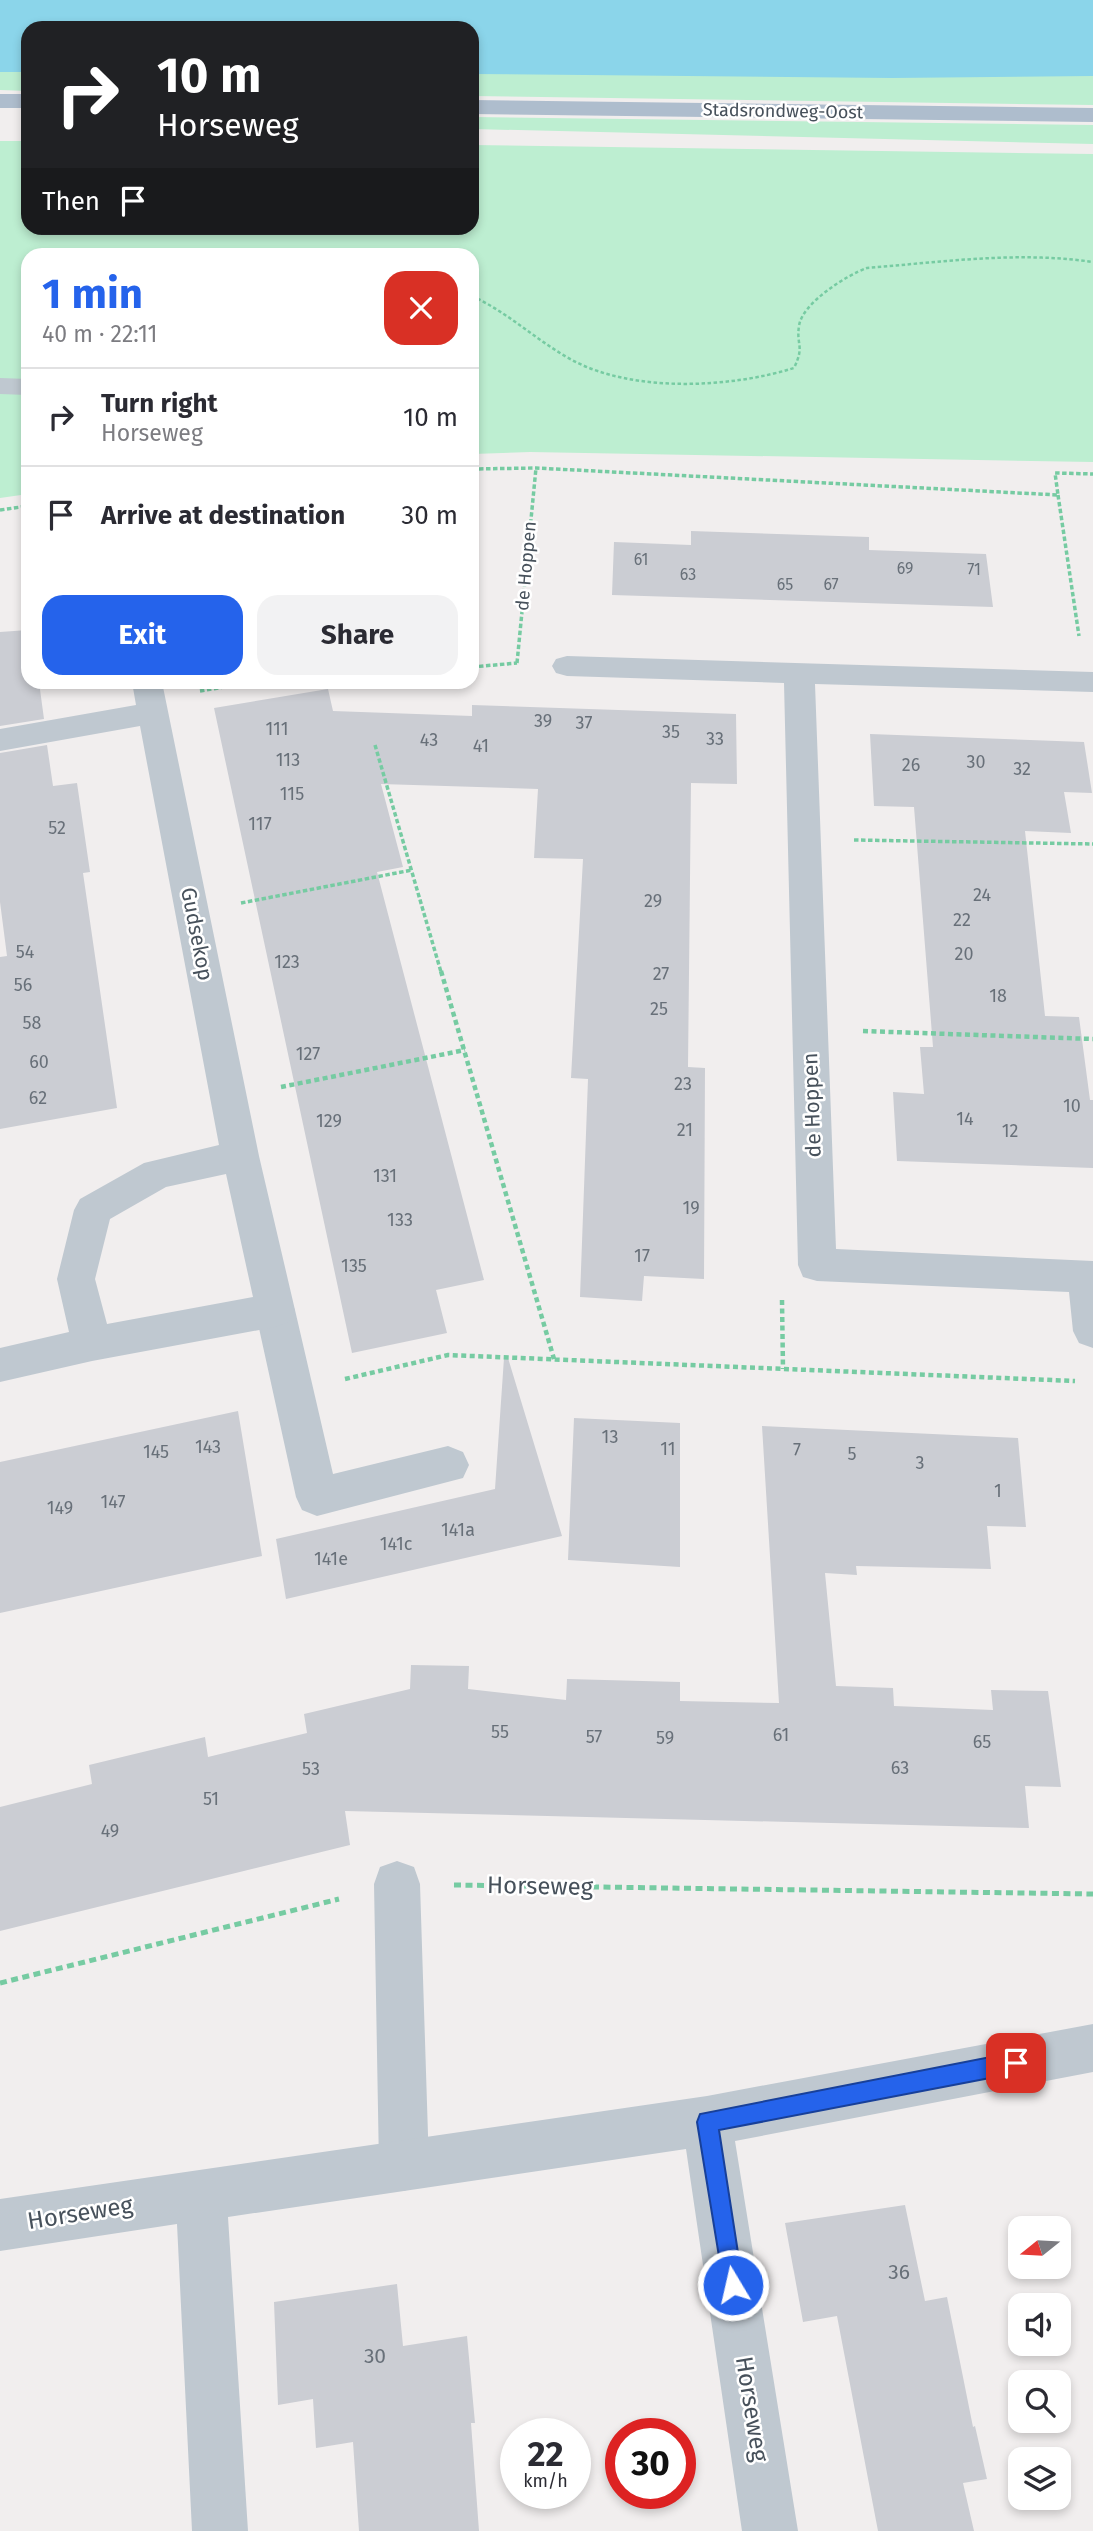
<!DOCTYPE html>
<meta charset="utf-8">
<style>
:root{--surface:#fff;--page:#f2f2f3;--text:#2b2b33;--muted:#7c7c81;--line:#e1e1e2;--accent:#2563eb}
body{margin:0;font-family:"Fira Sans",sans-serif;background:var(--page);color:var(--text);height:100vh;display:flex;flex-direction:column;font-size:26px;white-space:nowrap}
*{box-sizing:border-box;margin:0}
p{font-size:23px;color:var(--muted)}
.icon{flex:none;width:38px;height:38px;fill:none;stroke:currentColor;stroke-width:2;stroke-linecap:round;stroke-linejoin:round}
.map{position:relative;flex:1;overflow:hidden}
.panel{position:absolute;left:21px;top:248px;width:458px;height:441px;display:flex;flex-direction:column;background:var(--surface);border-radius:21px;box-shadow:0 4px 10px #0003}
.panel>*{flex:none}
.top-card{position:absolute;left:21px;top:21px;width:458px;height:214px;border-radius:21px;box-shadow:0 4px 10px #0003;background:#202124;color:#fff;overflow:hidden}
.needle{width:46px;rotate:252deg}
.tools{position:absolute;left:1008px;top:2216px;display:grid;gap:14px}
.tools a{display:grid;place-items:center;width:63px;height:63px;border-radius:14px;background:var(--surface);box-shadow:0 4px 10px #0003;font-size:35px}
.speed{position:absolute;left:500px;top:2418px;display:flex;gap:14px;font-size:35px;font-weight:700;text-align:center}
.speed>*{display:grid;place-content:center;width:91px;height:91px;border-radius:50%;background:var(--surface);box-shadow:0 4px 10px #0003;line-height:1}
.speed small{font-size:18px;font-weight:400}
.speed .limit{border:10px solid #d22;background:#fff;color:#111}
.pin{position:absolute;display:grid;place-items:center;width:60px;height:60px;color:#fff;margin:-30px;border-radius:14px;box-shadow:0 4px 10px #0006}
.me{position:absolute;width:77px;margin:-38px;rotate:351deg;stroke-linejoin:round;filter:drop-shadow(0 0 5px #0008)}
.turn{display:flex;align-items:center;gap:24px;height:147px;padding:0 21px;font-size:32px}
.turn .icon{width:91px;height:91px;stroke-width:2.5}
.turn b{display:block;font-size:49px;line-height:60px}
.then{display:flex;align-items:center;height:66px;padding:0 21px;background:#0003;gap:14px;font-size:26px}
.round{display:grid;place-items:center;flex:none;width:74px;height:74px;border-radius:21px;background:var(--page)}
.headline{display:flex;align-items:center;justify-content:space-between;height:119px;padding:0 21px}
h1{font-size:42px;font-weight:700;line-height:52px;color:var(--accent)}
.primary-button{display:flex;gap:14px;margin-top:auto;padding:14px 21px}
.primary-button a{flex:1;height:80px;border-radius:21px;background:var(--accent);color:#fff;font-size:28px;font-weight:700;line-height:80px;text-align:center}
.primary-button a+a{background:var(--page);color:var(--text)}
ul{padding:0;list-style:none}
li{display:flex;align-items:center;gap:21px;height:98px;padding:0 21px;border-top:2px solid var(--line)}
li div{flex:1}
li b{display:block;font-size:26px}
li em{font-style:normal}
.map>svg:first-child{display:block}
.green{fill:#bdeed1}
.water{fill:#8bd5ea}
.building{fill:#cbcdd3}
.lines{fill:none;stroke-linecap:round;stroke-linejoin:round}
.path-far3{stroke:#76cba2;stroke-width:2.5;stroke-dasharray:3.5 2.5;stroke-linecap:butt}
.path-far2{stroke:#76cba2;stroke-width:3.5;stroke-dasharray:4.5 2.5;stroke-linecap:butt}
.path-far1{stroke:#76cba2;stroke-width:4.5;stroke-dasharray:5 3.5;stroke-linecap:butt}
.path{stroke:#76cba2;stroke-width:5;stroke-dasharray:7 4.5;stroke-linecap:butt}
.service{fill:#bfc8d0;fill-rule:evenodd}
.minor{fill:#bfc8d0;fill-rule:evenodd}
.primary{fill:#aebdcd;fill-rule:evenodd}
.route{fill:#2563eb;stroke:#184099;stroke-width:2}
.labels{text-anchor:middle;stroke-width:5;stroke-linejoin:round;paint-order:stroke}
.far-number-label{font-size:16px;fill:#687079}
.far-street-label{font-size:18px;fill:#47515b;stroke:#fff}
.number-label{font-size:18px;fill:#687079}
.street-label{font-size:21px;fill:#47515b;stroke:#fff}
.near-number-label{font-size:21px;fill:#687079}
.near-street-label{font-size:24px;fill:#47515b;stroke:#fff}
</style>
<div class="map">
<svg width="1093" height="2531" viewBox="0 0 1093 2531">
<rect width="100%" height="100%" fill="#f1eeee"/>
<!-- green -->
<path class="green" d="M0 40 28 41V91L0 90Z
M473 42 1093 76V105L473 96Z
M473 117 1093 125V144L473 129Z
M0 141H28V228H472L473 145 1093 154V462L530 452 473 454 472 256H28V494L0 498Z"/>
<!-- water -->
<path class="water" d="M0 0H1093V76L892 78 473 74 472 28H28V72H0Z"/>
<!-- building -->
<path class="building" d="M691 531 869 537V550L986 554 993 607 612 595 614 542 691 545Z
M28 630V682H39L44 719 0 726V632Z
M328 689 333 711 472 716V705L736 714 737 784 691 783 688 1067 705 1068 704 1279 644 1276 642 1301 580 1297 588 1079 571 1078 583 859 534 858 538 789 381 784 403 867 377 872 484 1280 436 1290 447 1333 352 1353 214 708Z
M870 734 1084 742 1092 793 1064 792 1071 833 1025 831 1045 1016 1079 1017 1090 1100H1093V1168L897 1161 893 1092 924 1094 920 1047H933L914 807 874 806Z
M47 745 53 786 77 783 90 872 83 873 117 1108 0 1129V957L7 956 0 902V753Z
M504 1358H508L562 1536 286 1599 276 1539 495 1489Z
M238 1411 262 1556 0 1613V1462Z
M574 1418 680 1423V1567L568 1560Z
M762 1426 1018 1438 1026 1527 987 1526 991 1569 856 1566 857 1575 825 1573 836 1686 893 1688 894 1706 993 1710 991 1690 1048 1691 1061 1787 1025 1786 1029 1828 345 1811 350 1845 0 1931V1807L92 1784 89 1765 205 1737 208 1757 307 1733 304 1714 410 1689 411 1665 469 1666 468 1689 566 1700 567 1679 680 1682V1701L779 1703Z
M905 2205 925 2301 947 2297 973 2427 975 2426 987 2479 963 2483 974 2531H878L837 2316 803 2322 785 2223Z
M397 2284 403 2346 467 2336 475 2423H471L479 2531H359L353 2442 316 2448 313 2399 278 2405 274 2302Z"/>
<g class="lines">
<!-- path-far3 -->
<path class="path-far3" d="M472 296C509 313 537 341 572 360 633 393 730 388 794 368 805 345 796 346 799 326 802 303 847 275 867 268 942 262 1018 251 1093 262"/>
<!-- path-far2 -->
<path class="path-far2" d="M472 469 536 468 1058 495 1055 473 1093 474
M1058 495 1079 636
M0 510 28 506
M517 663 536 468
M472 667 517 663
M200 691 254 682
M375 745 441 972
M854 840 1093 844
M241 903 412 870"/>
<!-- path-far1 -->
<path class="path-far1" d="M441 971 554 1359
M863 1031 1093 1039
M281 1087 465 1050
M782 1300 783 1369
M345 1379 448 1355 1075 1381"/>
<!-- path -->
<path class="path" d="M454 1885 1093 1894
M0 1983 339 1899"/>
<!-- service -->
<path class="service" d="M275 1293 289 1298 295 1310 333 1474 448 1446 463 1452 469 1465 463 1478 317 1516 302 1510 296 1497 255 1310 261 1298Z
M397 1861 414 1867 420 1884 429 2166 422 2184 404 2191 386 2184 379 2166 374 1884 380 1867Z"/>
<!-- minor -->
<path class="minor" d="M0 378 28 379V395L0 394Z
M567 656 1093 672V692L815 684 836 1249 1093 1261V1348L1079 1343 1073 1331 1069 1292 817 1281 803 1277 798 1265 784 683 567 676 556 673 552 666 556 659Z
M132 682H162L259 1156 295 1310 289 1322 275 1327 92 1361 0 1382V1348L69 1332 57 1279 74 1210 80 1199 144 1163 219 1145 140 726 0 751V729L136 705ZM226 1174 253 1297 107 1324 95 1279 110 1219 166 1187Z
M1093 2024V2072L735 2141 798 2531H742L686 2149 228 2217 248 2531H192L177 2224 0 2251V2199L707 2096Z"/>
<!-- primary -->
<path class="primary" d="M0 94H28V108H0Z
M472 100 1093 108V122L472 114Z"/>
</g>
<!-- route -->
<path class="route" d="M1016 2052 1023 2055 1026 2063 1023 2070 1016 2073 719 2130 743 2285 740 2293 733 2296 725 2293 697 2122 700 2114Z"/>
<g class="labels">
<!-- far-number labels -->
<g class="far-number-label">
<text x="641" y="565">61</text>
<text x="905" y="574">69</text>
<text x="974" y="575">71</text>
<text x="688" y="580">63</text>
<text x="785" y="590">65</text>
<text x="831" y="590">67</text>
</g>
<!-- far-street labels -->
<g class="far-street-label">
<text transform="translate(783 111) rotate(1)" y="6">Stadsrondweg-Oost</text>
<text transform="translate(526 566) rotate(-85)" y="6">de Hoppen</text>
</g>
<!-- number labels -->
<g class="number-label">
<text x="543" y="727">39</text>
<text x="584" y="729">37</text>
<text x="277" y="735">111</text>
<text x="671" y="738">35</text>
<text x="715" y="745">33</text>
<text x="429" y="746">43</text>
<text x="481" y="752">41</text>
<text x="288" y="766">113</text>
<text x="976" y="768">30</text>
<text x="911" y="771">26</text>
<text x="1022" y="775">32</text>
<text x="292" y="800">115</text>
<text x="260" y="830">117</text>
<text x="57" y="834">52</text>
<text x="982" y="901">24</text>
<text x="653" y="907">29</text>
<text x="962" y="926">22</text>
<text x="25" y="958">54</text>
<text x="964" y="960">20</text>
<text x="287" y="968">123</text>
<text x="661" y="980">27</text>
<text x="23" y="991">56</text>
<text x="998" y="1002">18</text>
<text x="659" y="1015">25</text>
<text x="32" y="1029">58</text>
<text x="308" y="1060">127</text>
<text x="39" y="1068">60</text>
<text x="683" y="1090">23</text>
<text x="38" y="1104">62</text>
<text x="1072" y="1112">10</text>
<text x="965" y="1125">14</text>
<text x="329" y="1127">129</text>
<text x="685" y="1136">21</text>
<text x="1010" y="1137">12</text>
<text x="385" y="1182">131</text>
<text x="691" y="1214">19</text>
<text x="400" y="1226">133</text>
<text x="642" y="1262">17</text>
<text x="354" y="1272">135</text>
<text x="610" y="1443">13</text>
<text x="208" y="1453">143</text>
<text x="668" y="1455">11</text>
<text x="797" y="1456">7</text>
<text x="156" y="1458">145</text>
<text x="852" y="1460">5</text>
<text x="920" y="1469">3</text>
<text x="998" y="1497">1</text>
<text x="113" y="1508">147</text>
<text x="60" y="1514">149</text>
<text x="458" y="1536">141a</text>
<text x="396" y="1550">141c</text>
<text x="331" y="1565">141e</text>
<text x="500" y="1738">55</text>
<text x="781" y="1741">61</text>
<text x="594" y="1743">57</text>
<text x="665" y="1744">59</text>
<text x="982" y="1748">65</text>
<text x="900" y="1774">63</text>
<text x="311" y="1775">53</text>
<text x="211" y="1805">51</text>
<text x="110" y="1837">49</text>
</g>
<!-- street labels -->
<g class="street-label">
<text transform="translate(197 934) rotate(79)" y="7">Gudsekop</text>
<text transform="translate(812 1105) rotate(-92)" y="7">de Hoppen</text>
</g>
<!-- near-number labels -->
<g class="near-number-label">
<text x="899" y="2279">36</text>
<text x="375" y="2363">30</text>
</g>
<!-- near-street labels -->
<g class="near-street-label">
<text transform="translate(540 1886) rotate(1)" y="8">Horseweg</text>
<text transform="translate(80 2213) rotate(-9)" y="8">Horseweg</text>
<text transform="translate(752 2409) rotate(81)" y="8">Horseweg</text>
</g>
</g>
</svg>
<div class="tools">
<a><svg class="needle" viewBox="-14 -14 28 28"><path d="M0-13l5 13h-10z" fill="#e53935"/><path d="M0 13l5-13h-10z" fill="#7c7c81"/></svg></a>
<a><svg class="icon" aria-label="sound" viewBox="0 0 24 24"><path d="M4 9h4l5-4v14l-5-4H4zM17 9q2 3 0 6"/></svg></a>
<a><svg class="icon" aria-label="search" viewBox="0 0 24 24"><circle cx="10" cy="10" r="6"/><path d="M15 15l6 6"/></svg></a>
<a><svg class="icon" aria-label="layers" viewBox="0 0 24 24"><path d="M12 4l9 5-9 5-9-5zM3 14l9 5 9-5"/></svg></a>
</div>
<div class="speed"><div>22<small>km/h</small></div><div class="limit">30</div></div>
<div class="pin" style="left:1016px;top:2063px;background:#d93025"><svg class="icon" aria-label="arrive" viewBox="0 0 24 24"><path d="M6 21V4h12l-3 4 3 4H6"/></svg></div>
<svg class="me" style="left:733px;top:2285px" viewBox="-20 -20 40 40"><circle r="17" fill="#2563eb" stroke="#fff" stroke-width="3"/><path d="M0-11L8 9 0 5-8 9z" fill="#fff"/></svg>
<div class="top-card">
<div class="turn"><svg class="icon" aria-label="right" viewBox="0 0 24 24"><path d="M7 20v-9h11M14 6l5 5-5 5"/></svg><div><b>10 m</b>Horseweg</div></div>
<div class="then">Then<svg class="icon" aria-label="arrive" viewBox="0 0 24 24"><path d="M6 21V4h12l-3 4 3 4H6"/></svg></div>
</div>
<section class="panel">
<div class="headline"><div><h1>1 min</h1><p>40 m · 22:11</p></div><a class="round" style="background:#d93025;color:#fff"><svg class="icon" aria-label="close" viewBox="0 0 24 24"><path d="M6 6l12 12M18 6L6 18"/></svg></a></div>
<ul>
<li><svg class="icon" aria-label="right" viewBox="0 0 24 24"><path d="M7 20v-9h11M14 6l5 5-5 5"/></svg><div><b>Turn right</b><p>Horseweg</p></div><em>10 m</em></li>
<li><svg class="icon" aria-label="arrive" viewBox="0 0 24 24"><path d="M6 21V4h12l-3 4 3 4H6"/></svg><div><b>Arrive at destination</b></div><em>30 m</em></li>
</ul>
<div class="primary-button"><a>Exit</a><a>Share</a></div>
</section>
</div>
